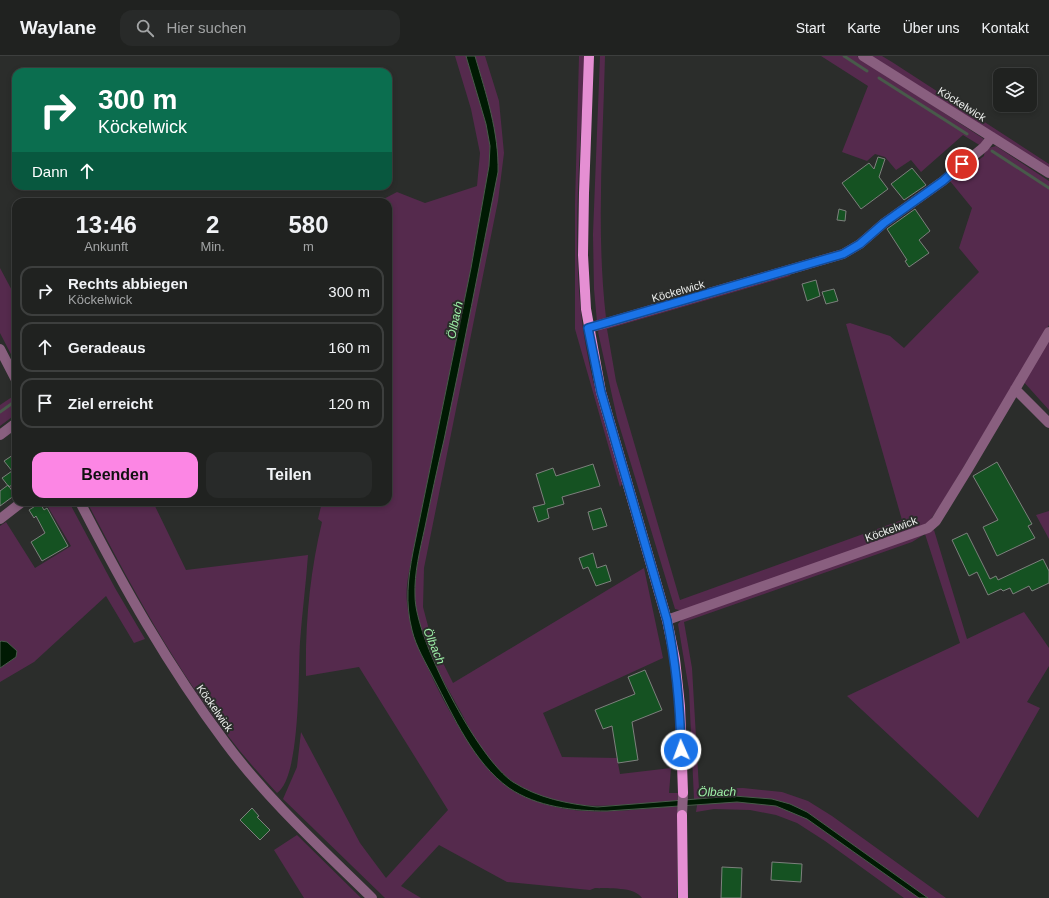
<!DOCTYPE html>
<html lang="de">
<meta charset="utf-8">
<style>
:root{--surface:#202220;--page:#282a29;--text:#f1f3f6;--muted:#a2a4a5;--line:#3d3f3e;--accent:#fc86e4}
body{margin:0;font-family:Arial,sans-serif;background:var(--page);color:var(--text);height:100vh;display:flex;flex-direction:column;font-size:15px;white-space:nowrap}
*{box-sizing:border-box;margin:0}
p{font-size:13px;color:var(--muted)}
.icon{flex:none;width:22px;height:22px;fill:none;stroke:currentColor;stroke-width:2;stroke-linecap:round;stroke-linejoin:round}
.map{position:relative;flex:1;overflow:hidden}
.sheet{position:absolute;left:12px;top:142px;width:380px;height:308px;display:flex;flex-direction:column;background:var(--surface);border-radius:12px;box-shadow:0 2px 6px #0003,0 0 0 1px var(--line)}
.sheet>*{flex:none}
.banner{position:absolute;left:12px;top:12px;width:380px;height:122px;border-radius:12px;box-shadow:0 2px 6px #0003,0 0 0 1px var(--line);background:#0b6e4f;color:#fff;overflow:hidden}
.tools{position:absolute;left:993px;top:12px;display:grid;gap:8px}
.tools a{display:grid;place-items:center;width:44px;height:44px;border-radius:8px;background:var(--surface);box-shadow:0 2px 6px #0003,0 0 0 1px var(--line);font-size:20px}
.pin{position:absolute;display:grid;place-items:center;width:34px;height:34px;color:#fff;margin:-17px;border:2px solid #fff;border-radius:50%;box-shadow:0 1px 4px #0007}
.me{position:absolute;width:44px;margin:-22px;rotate:358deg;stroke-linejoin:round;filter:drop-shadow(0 0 3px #0008)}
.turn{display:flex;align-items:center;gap:14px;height:84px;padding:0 20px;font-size:18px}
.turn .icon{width:52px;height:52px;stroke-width:2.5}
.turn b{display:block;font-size:28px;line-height:34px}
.then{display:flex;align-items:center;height:38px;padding:0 20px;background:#0003;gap:8px;font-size:15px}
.eta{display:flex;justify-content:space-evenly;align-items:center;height:68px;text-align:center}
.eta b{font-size:24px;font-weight:800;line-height:28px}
.button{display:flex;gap:8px;margin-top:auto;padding:8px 20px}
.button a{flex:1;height:46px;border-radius:12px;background:var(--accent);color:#111;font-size:16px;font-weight:800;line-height:46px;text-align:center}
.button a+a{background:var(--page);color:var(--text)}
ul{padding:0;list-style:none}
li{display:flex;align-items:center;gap:12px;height:50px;margin:0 8px 6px;padding:0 12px;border:2px solid var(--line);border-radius:12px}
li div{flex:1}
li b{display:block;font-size:15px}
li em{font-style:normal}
header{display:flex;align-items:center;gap:24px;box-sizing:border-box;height:56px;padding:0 20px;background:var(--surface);border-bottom:1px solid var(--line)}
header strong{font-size:19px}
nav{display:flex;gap:22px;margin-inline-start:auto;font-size:14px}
.search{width:280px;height:36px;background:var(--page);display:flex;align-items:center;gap:10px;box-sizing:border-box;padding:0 14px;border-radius:12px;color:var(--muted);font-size:15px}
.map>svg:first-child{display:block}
.green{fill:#552a4d}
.water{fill:#001a03;stroke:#485a4a}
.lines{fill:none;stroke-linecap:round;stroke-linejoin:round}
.stream{stroke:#485a4a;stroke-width:3}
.building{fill:#155222;stroke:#7d807d}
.minor{stroke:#895f7f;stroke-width:10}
.major{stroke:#e58fd3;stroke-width:10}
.route-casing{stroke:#114b97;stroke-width:10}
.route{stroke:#1a73e8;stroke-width:7}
.labels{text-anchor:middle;stroke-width:4;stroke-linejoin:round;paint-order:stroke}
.street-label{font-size:11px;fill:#eff1ef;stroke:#2b2d2b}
.water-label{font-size:12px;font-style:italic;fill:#9df0a7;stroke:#2b2d2b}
</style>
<header>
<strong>Waylane</strong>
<div class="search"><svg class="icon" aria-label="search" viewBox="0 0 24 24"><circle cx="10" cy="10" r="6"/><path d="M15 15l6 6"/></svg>Hier suchen</div>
<nav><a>Start</a><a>Karte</a><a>Über uns</a><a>Kontakt</a></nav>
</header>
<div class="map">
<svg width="1049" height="842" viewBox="0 0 1049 842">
<rect width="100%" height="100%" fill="#2b2d2b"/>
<!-- green -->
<path class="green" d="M455 0H466L486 68 490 90 489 110 471 212 413 496C410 512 405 530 407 547 412 592 464 692 498 722 510 734 526 742 542 747 585 762 633 753 677 750V842H642C634 830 608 833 595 832L590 834 507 826 439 789 401 830 421 842H385L283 743 297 711 301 676 360 787 386 822 448 754 359 611 306 620C305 568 310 516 322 466L318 463 322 446H388V146H378L397 136 425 147 477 130 480 97 471 53Z
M475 0H485L499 45 504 97 498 145 424 512 423 551 432 585 453 627 644 512 663 602 543 657 562 701 617 702 620 718 671 712 669 737H678L677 745C630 748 580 757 534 738 521 732 509 724 499 714 480 697 470 672 458 651 442 622 425 593 417 560 413 541 416 522 418 503L486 175 495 75Z
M579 0H585C581 95 569 197 586 291 594 337 609 382 623 426L620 431 575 273V148Z
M600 0H605C603 87 596 175 606 262L819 200 820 203 597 266 594 233 593 178Z
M821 0H857L984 83 981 90 963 79 921 116 911 104 896 114 885 101 875 98 867 105 842 96 868 30Z
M871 0H882L892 6 1049 108V115Z
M996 90 1049 125V269L940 450 929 466 923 470 683 555 675 553 617 362 598 276 600 273 789 217 790 220 607 273 616 325 680 544 902 464 846 268 850 267 890 280 904 292 979 216 959 192 972 152 950 125 984 100 985 93Z
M0 212 16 242V308L0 277Z
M1049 278V354L1022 324Z
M12 341 16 348V358L0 370V349Z
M45 446H69L115 532 145 583 134 587 106 540 34 606 0 626V612L16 601 2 585 0 586V470L6 466 35 512 71 490Z
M87 446H153L186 514 308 499C306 528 302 557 300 586 298 615 301 721 277 737 196 652 141 549 87 446Z
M1049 455V483L1036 459Z
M934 474 967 583 1024 556 1049 592V610L1027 646 1040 652 978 762 847 640 960 587 925 478 912 486 684 566 692 612 699 733 743 732 782 736 808 745 832 760 946 842H904L825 785 797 767 776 759 750 754 714 753 696 756 698 743H694L689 634 678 568 682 563Z
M297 779 361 842H304L274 794Z"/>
<!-- water -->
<path class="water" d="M466 0H475C486 38 499 76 498 116 480 206 463 295 444 384 437 413 431 442 425 471 420 494 414 517 415 540 415 583 478 703 513 726 538 742 568 748 597 751L734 740 772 743 790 748 807 756 928 842H919L807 763 776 750 737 746 607 755C574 755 537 751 509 732 473 706 454 661 434 623 426 607 416 591 412 574 405 547 408 522 413 496L471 212 489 110 490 90 486 68Z
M1 585 7 586 17 595 16 601 0 612V586Z"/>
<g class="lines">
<!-- stream -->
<path class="stream" d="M844 0 867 15
M879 22 967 78
M992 95 1049 132
M0 356 14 346"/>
</g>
<!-- building -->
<path class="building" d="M878 101 885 103 879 121 888 133 861 153 842 127 869 107 874 113Z
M912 112 926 129 904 144 891 128Z
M839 153 846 155 845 165 837 164Z
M915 153 930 175 919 184 929 197 909 211 905 205 907 204 887 173Z
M816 224 820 240 807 245 802 228Z
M834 233 838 245 826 248 822 236Z
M16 397V426L9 431 2 422 12 415 4 405Z
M997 406 1032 468 1028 470 1035 482 997 500 983 471 998 464 973 420Z
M593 408 600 430 562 441 564 448 547 453 549 462 538 466 533 451 545 448 536 418 553 412 556 420Z
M8 429 15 439 0 450V435Z
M40 447 44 454 47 452 68 490 42 505 31 486 45 477 36 460 34 462 29 454Z
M601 452 607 470 593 474 588 456Z
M967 477 990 523 996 520 998 524 1043 503 1049 515V527L1032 535 1029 530 1013 538 1010 532 1003 535 1001 533 988 539 977 516 969 520 952 484Z
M593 497 597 512 606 509 611 525 596 530 588 511 583 513 579 502Z
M645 614 662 654 632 666 638 704 618 707 612 670 603 673 595 654 635 638 628 621Z
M252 752 259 760 257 761 270 774 260 784 240 764Z
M772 806 802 808 801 826 771 824Z
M722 811 742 812 741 842H721Z"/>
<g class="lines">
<!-- minor -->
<path class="minor" d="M863 0 1049 117
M589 272 843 198 860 188 884 167 943 125 984 91 992 81
M0 293 16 324
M1015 333 1049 367
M0 379 16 367
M80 446C123 530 168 610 225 686 267 743 321 792 372 842
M0 463 22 446
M667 564 928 472 936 465 968 413 1049 276
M682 759 683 737"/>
<!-- major -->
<path class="major" d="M589 0 584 137 583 199 586 253 601 336 667 564 675 603 680 650 683 737
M682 759 683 842"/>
</g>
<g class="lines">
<!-- route casing -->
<g class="route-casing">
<path id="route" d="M681 694C680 650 676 607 667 564L601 336 588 272 843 198 860 188 884 167 943 125 962 108"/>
</g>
<!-- route -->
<use href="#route" class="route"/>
</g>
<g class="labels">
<!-- street labels -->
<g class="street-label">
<text transform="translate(962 48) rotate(32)" y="4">Köckelwick</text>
<text transform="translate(678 235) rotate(-16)" y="4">Köckelwick</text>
<text transform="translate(891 473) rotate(-20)" y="4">Köckelwick</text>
<text transform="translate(215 652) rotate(55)" y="4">Köckelwick</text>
</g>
<!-- water labels -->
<g class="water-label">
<text transform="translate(455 264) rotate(-78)" y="4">Ölbach</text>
<text transform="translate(434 590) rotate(67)" y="4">Ölbach</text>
<text transform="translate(717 736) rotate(-1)" y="4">Ölbach</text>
</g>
</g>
</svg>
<div class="tools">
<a><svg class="icon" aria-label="layers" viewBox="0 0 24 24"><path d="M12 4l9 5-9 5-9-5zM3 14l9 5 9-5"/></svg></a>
</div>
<div class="pin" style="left:962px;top:108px;background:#d93025"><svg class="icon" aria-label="arrive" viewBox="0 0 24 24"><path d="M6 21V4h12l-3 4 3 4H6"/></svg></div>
<svg class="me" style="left:681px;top:694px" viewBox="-20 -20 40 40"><circle r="17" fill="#1a73e8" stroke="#fff" stroke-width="3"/><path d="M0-11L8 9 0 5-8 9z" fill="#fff"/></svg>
<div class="banner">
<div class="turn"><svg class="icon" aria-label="right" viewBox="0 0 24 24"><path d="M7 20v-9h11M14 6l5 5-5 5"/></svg><div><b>300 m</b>Köckelwick</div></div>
<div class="then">Dann<svg class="icon" aria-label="ahead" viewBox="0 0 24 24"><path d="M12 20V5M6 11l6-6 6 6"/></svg></div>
</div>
<section class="sheet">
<div class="eta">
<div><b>13:46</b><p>Ankunft</p></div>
<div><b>2</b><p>Min.</p></div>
<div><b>580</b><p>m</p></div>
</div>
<ul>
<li><svg class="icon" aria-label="right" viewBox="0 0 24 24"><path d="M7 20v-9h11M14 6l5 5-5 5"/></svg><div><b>Rechts abbiegen</b><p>Köckelwick</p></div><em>300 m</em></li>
<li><svg class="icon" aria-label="ahead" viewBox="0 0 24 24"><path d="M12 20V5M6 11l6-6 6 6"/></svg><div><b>Geradeaus</b></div><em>160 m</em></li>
<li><svg class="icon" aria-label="arrive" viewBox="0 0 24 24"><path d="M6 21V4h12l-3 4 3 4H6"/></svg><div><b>Ziel erreicht</b></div><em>120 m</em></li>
</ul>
<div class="button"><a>Beenden</a><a>Teilen</a></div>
</section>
</div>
